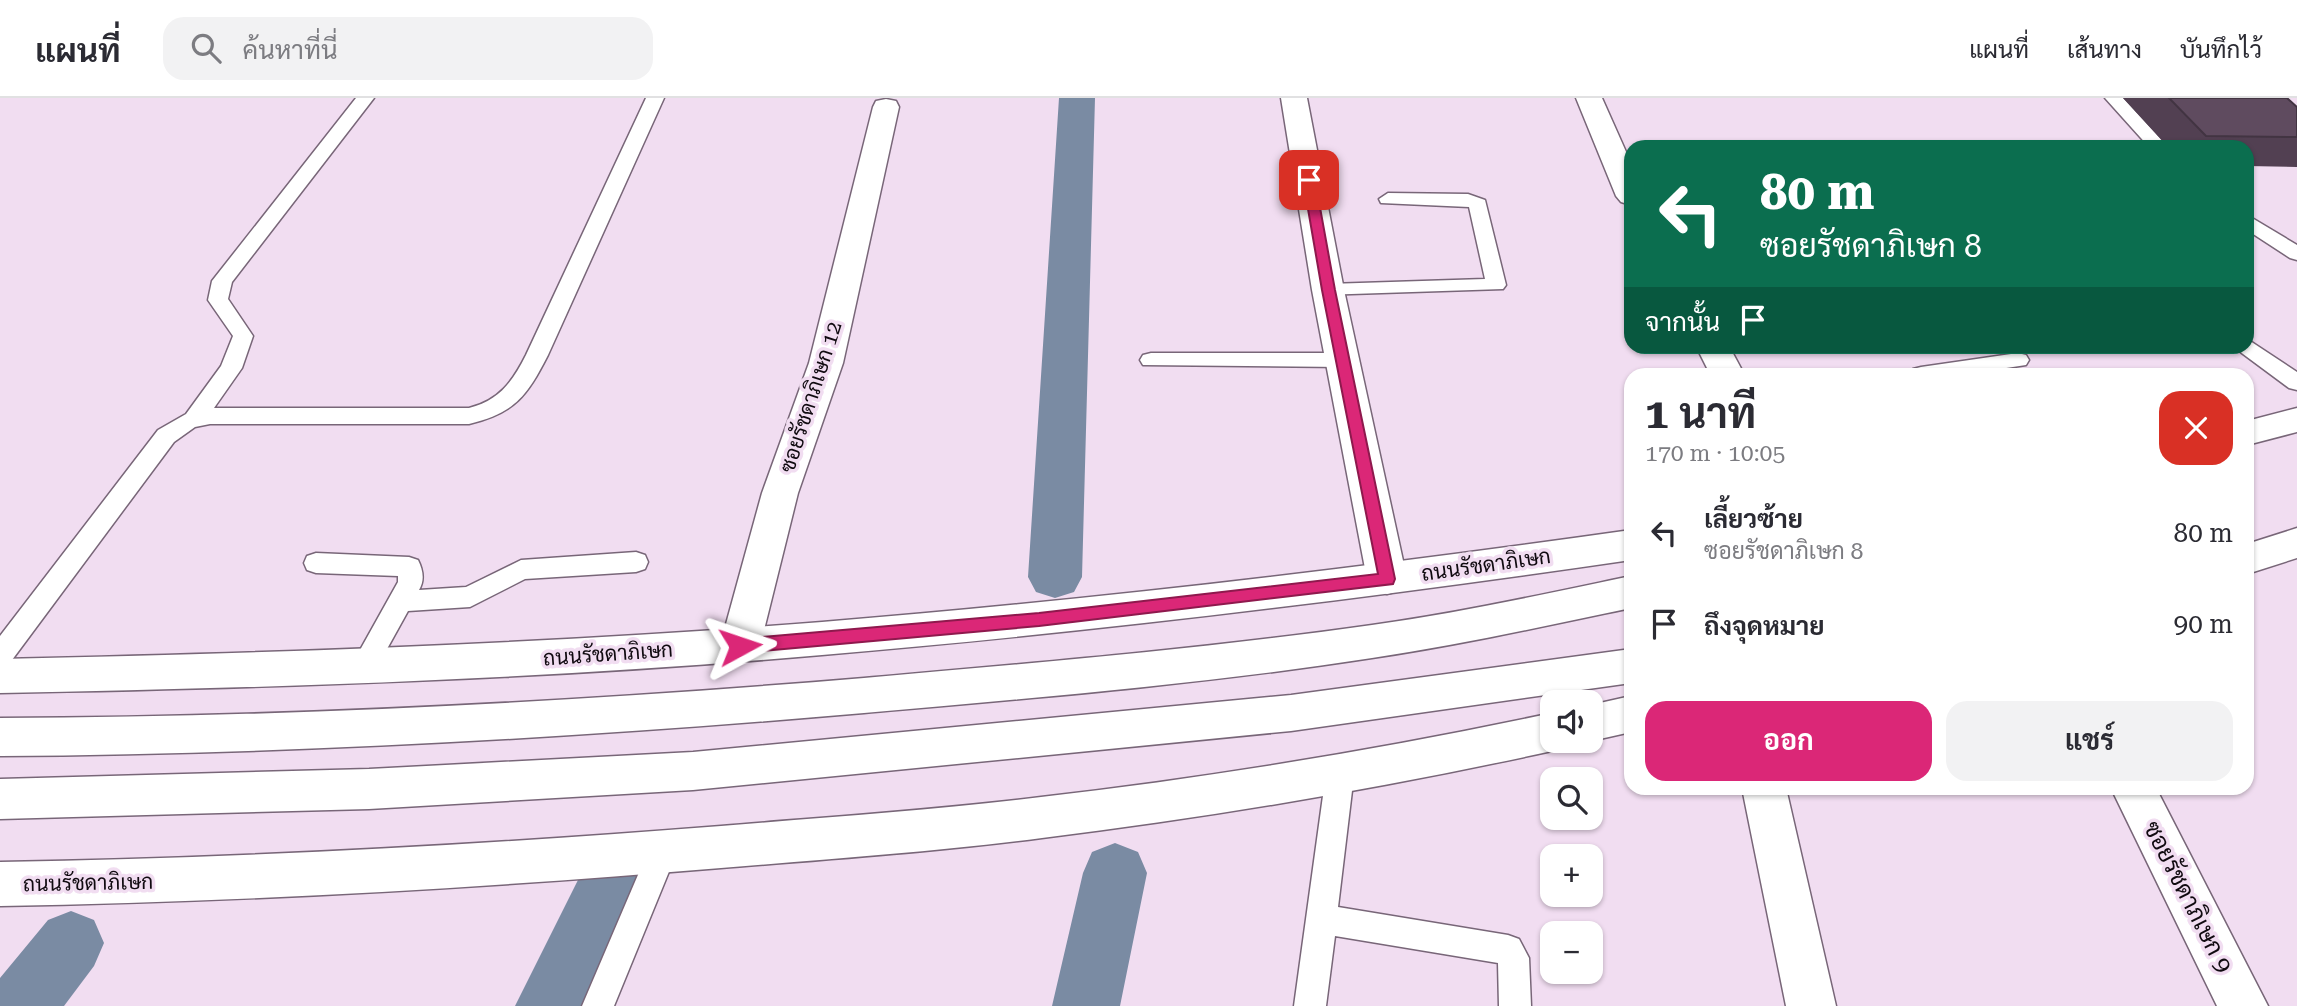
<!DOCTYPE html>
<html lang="th">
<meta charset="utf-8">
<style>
:root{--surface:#fff;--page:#f2f2f3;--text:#2b2b33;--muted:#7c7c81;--line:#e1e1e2;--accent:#db2777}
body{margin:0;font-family:"Roboto Serif",Sarabun,serif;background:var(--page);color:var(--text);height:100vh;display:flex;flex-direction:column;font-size:26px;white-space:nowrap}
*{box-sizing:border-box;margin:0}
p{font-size:23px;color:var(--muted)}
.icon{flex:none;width:38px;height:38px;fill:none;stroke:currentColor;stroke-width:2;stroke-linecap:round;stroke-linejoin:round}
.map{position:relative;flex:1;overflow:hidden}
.panel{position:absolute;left:1624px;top:270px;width:630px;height:427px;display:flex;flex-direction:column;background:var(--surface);border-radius:21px;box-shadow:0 2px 5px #0004}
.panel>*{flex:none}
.hud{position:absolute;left:1624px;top:42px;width:630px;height:214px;border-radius:21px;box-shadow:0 2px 5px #0004;background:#0b6e4f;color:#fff;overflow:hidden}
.buttons{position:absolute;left:1540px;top:592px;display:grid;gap:14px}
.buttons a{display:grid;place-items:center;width:63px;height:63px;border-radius:14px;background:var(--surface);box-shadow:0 2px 5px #0004;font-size:35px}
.pin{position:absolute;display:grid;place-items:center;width:60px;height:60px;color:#fff;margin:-30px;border-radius:14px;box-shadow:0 4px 10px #0006}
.me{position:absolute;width:77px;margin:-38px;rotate:85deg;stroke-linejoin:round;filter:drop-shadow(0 0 5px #0008)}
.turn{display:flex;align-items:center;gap:24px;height:147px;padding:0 21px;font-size:32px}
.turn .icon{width:91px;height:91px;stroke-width:2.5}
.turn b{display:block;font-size:49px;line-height:60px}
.then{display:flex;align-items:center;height:66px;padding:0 21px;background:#0003;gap:14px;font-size:26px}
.round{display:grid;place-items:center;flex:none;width:74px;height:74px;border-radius:21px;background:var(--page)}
.overview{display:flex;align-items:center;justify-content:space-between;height:119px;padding:0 21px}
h1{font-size:42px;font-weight:700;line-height:52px}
.primary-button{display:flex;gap:14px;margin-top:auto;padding:14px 21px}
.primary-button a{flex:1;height:80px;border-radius:21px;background:var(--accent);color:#fff;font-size:28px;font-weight:700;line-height:80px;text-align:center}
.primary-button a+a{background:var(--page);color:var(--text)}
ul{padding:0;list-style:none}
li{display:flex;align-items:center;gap:21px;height:91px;padding:0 21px}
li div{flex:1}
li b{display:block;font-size:26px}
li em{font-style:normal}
header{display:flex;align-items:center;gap:42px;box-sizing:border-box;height:98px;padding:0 35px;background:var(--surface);border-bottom:2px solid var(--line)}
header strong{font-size:33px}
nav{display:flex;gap:38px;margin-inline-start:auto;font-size:24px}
.search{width:490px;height:63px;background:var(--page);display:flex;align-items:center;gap:18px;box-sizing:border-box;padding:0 24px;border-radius:21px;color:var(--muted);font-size:26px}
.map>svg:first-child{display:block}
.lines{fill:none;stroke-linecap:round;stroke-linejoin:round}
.canal{fill:#7a8ba3;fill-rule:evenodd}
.lane-casing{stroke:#786678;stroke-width:3}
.street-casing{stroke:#786678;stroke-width:3}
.primary-casing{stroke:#786678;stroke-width:3}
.lane{fill:#fff;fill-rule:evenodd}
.street{fill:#fff;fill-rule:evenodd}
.primary{fill:#fff;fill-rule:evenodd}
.wall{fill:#524052}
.building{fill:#5f4b5f;stroke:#423442;stroke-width:2}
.route{fill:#db2777;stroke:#8e194d;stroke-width:2}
.labels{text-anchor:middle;stroke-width:7;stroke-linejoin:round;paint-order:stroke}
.street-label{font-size:21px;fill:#100a10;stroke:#f1ddf1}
.near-street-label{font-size:24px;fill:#100a10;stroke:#f1ddf1}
</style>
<header>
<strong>แผนที่</strong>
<div class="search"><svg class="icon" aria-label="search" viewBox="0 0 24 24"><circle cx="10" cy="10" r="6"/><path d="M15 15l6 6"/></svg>ค้นหาที่นี่</div>
<nav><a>แผนที่</a><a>เส้นทาง</a><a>บันทึกไว้</a></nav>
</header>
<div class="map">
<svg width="2297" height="908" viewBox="0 0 2297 908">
<rect width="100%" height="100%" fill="#f1ddf1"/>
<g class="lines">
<!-- canal -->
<path class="canal" d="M1059 0H1095L1082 479 1074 494 1055 500 1036 494 1028 479Z
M1115 745 1138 754 1147 775 1120 908H1052L1083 775 1092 754Z
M612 751 635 760 644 781 585 908H515L589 760Z
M71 813 94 822 104 845 94 868 64 908H0V880L48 822Z"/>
<!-- lane casing -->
<g class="lane-casing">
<path id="lane" d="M356 0H374L232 184 228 201 253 238 242 270 214 310H469C499 303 513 283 526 257L646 0H664L548 257C527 298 515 315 469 326H210L195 329 174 344 9 566 0 569V538L158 332 186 316 221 268 233 238 208 202 212 183Z
M2105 0H2123L2168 49H2149Z
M1388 95 1468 96 1485 102 1506 187 1503 191 1321 197 1318 192 1321 187 1328 186 1485 181 1469 109 1381 105 1379 101Z
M2247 117 2297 147V162L2290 160 2247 132Z
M2247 241 2297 274V292L2289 290 2239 253 2236 248H2247Z
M1151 255H1343L1351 257 1354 262 1351 267 1343 269 1143 267 1140 262 1143 257Z
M2018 255 2026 257 2029 262 2026 267 1967 276H1910L1913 271 1921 269Z
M636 454 645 457 648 464 645 471 636 474 525 481 470 509 408 513 372 578 363 581 354 578 350 570 398 484V478L316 475 307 472 304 465 307 458 316 455 409 459 418 462C423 472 425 482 419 492L466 489 521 462Z
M1340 664 1350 667 1354 676 1338 809 1508 837 1519 841 1529 860 1531 908H1499L1498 865 1335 838 1326 908H1294L1326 676 1330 667Z
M662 740 672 744 677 754 614 908H582L652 744Z"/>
</g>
<!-- street casing -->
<g class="street-casing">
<path id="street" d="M1281 0H1307L1344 192 1407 481 1401 492 1387 496 1373 492 1367 481 1312 192Z
M1576 0H1602L1631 65V107L1621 104 1616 98Z
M886 1 896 3 899 9 843 265 798 395 760 548 754 560 740 565 726 560 720 548 762 395 809 265 873 9 876 3Z
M1696 248H1729L1744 276H1710Z
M1742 690H1786L1836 908H1786Z
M2111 690H2156L2268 908H2217Z"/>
</g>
<!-- primary casing -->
<g class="primary-casing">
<path id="primary" d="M2297 310V334L2247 347V323Z
M2297 430V460L2247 476V446Z
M1631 432V462C1362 501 1093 534 822 557 549 581 274 590 0 595V561C274 555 548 546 822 524 1093 502 1362 470 1631 432Z
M1631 478V510C1545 528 1459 547 1372 560 1204 586 1034 600 864 615 576 640 289 656 0 658V620C289 619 576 604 864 580 1034 565 1203 551 1372 527 1459 515 1545 496 1631 478Z
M1631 551V585L1291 633 693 692 369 711 0 721V681L369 671 693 654 1291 597Z
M1631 598V634L1591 643 1588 642H1591V607Z
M1552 615V642H1570L1567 647 1552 653C1383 690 1213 719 1042 740 935 754 828 761 721 770 481 790 241 804 0 808V764C241 760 481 747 721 728 828 719 935 712 1041 699 1213 679 1383 651 1552 615Z"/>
</g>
<!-- lane -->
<use href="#lane" class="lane"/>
<!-- street -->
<use href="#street" class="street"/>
<!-- primary -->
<use href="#primary" class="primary"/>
</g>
<!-- wall -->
<path class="wall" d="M2123 0H2287L2297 9V69L2247 68V49H2168Z"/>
<!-- building -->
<path class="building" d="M2169 0H2287L2297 9V39L2206 38Z"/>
<!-- route -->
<path class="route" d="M1309 79 1315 82 1335 192 1395 481 1393 486 1039 528 740 555 734 553 732 548 734 543 740 541 1039 515 1378 476 1322 192 1303 82Z"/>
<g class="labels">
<!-- street labels -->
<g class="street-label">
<text transform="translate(811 299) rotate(-72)" y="7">ซอยรัชดาภิเษก 12</text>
<text transform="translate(1486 467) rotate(-8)" y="7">ถนนรัชดาภิเษก</text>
<text transform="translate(608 556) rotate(-4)" y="7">ถนนรัชดาภิเษก</text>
<text transform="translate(88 785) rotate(-1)" y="7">ถนนรัชดาภิเษก</text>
</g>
<!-- near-street labels -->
<g class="near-street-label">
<text transform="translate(2188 799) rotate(63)" y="8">ซอยรัชดาภิเษก 9</text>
</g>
</g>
</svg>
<div class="buttons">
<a><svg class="icon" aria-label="sound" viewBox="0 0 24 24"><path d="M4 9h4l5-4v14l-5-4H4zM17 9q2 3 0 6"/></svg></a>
<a><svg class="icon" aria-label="search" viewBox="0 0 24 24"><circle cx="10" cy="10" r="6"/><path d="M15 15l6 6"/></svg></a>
<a>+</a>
<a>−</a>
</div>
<div class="pin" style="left:1309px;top:82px;background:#d93025"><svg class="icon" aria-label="arrive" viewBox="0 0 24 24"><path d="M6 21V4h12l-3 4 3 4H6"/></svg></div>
<svg class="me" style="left:740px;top:548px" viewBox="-20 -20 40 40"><path d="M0-17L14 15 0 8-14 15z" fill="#db2777" stroke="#fff" stroke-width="4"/></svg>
<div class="hud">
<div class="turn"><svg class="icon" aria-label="left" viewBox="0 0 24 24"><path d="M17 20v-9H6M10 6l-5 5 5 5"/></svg><div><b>80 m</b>ซอยรัชดาภิเษก 8</div></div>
<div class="then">จากนั้น<svg class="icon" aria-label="arrive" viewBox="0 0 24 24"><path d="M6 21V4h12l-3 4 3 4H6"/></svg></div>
</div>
<section class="panel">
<div class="overview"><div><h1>1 นาที</h1><p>170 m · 10:05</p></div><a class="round" style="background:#d93025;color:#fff"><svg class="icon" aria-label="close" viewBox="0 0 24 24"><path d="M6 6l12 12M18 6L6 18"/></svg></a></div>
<ul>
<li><svg class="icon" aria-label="left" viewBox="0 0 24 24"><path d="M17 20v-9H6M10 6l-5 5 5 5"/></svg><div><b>เลี้ยวซ้าย</b><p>ซอยรัชดาภิเษก 8</p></div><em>80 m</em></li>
<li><svg class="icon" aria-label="arrive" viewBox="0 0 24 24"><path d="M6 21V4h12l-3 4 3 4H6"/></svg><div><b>ถึงจุดหมาย</b></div><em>90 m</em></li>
</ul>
<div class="primary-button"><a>ออก</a><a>แชร์</a></div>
</section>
</div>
